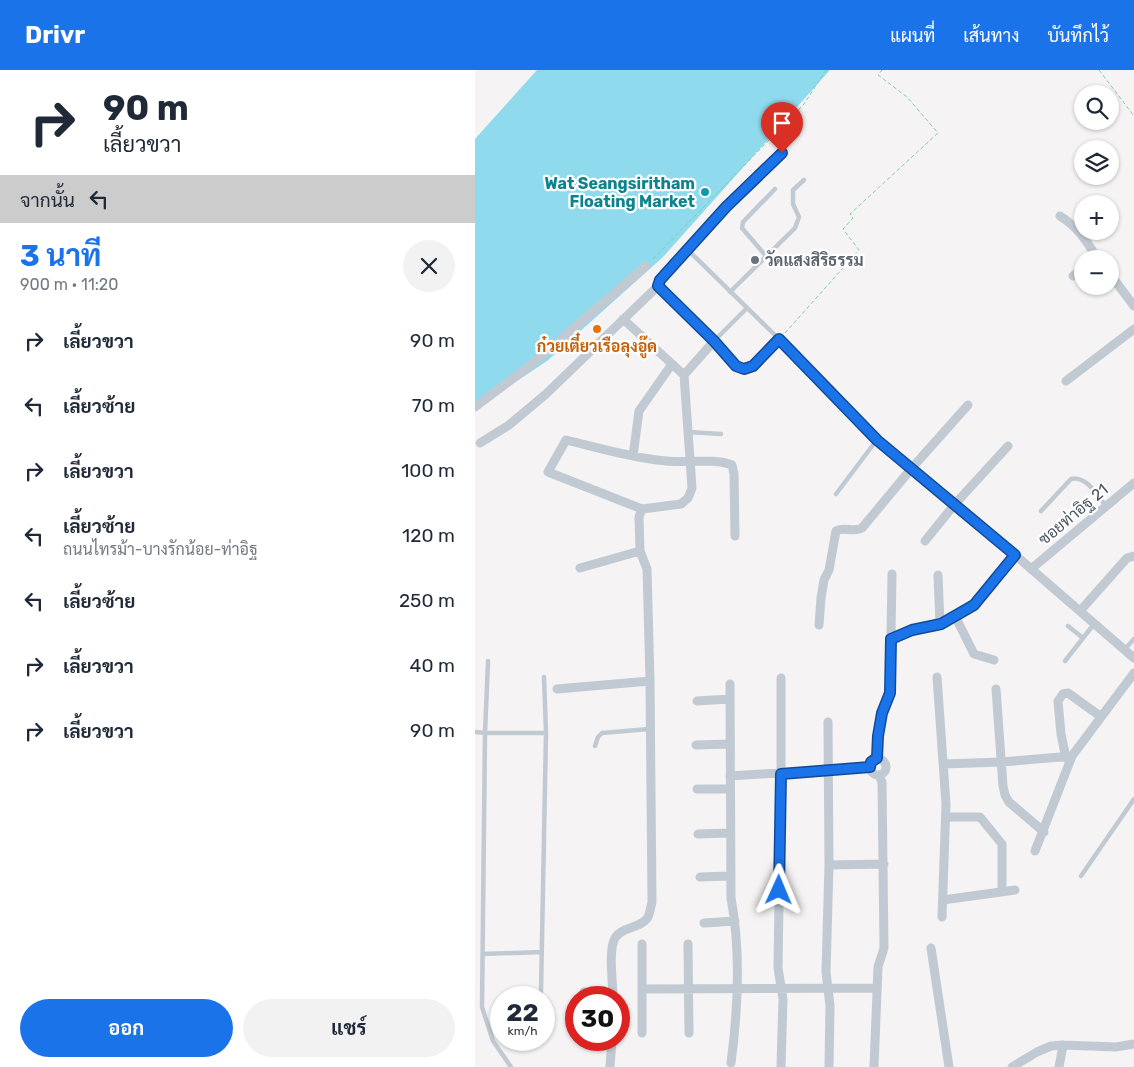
<!DOCTYPE html>
<html lang="th">
<meta charset="utf-8">
<style>
:root{--surface:#fff;--page:#f2f2f3;--text:#1f2937;--muted:#747a83;--accent:#1a73e8}
body{margin:0;font-family:Rubik,Sarabun,sans-serif;background:var(--page);color:var(--text);height:100vh;display:flex;flex-direction:column;font-size:19px;white-space:nowrap}
*{box-sizing:border-box;margin:0}
p{font-size:16px;color:var(--muted)}
.icon{flex:none;width:28px;height:28px;fill:none;stroke:currentColor;stroke-width:2;stroke-linecap:round;stroke-linejoin:round}
.map{position:relative;flex:1;overflow:hidden}
.panel{display:flex;flex-direction:column;background:var(--surface);width:475px}
.panel>*{flex:none}
.top-card{background:#fff;color:var(--text);overflow:hidden}
.controls{position:absolute;left:599px;top:15px;display:grid;gap:10px}
.controls a{display:grid;place-items:center;width:45px;height:45px;border-radius:50%;background:var(--surface);box-shadow:0 1px 4px #0004;font-size:25px}
.speed{position:absolute;left:15px;top:916px;display:flex;gap:10px;font-size:25px;font-weight:700;text-align:center}
.speed>*{display:grid;place-content:center;width:65px;height:65px;border-radius:50%;background:var(--surface);box-shadow:0 1px 4px #0004;line-height:1}
.speed small{font-size:12px;font-weight:400}
.speed .limit{border:8px solid #d22;background:#fff;color:#111}
.pin{position:absolute;display:grid;place-items:center;width:42px;height:42px;color:#fff;margin:-51px -21px;border-radius:50% 50% 50% 0;rotate:-45deg;box-shadow:0 0 5px #0007}
.pin .icon{rotate:45deg}
.me{position:absolute;width:55px;margin:-28px;rotate:1deg;stroke-linejoin:round;filter:drop-shadow(0 0 4px #0008)}
.turn{display:flex;align-items:center;gap:18px;height:105px;padding:0 20px;font-size:22px}
.turn .icon{width:65px;height:65px;stroke-width:2.5}
.turn b{display:block;font-size:35px;line-height:42px}
.then{display:flex;align-items:center;height:48px;padding:0 20px;background:#0003;gap:10px;font-size:19px}
.round{display:grid;place-items:center;flex:none;width:52px;height:52px;border-radius:26px;background:var(--page)}
.summary{display:flex;align-items:center;justify-content:space-between;height:85px;padding:0 20px}
h1{font-size:30px;font-weight:700;line-height:38px;color:var(--accent)}
.action{display:flex;gap:10px;margin-top:auto;padding:10px 20px}
.action a{flex:1;height:58px;border-radius:30px;background:var(--accent);color:#fff;font-size:20px;font-weight:700;line-height:58px;text-align:center}
.action a+a{background:var(--page);color:var(--text)}
ul{padding:0;list-style:none}
li{display:flex;align-items:center;gap:15px;height:65px;padding:0 20px}
li div{flex:1}
li b{display:block;font-size:19px}
li em{font-style:normal}
header{display:flex;align-items:center;gap:30px;box-sizing:border-box;height:70px;padding:0 25px;background:var(--accent);color:#fff}
header strong{font-size:24px}
nav{display:flex;gap:28px;margin-inline-start:auto;font-size:18px}
main{display:flex;flex:1;min-height:0}
.map>svg:first-child{display:block}
.water{fill:#90daee}
.lines{fill:none;stroke-linecap:round;stroke-linejoin:round}
.path{stroke:#7ad0a6;stroke-width:1;stroke-dasharray:4 2.5;stroke-linecap:butt}
.service{stroke:#c1cad2;stroke-width:4.5}
.minor{stroke:#c1cad2;stroke-width:9}
.route-casing{stroke:#114b97;stroke-width:12}
.route{stroke:#1a73e8;stroke-width:9}
.culture-dot{fill:#0f9aa8;stroke:#fff;stroke-width:2}
.worship-dot{fill:#6b7280;stroke:#fff;stroke-width:2}
.food-dot{fill:#e8710a;stroke:#fff;stroke-width:2}
.labels{text-anchor:middle;stroke-width:4.5;stroke-linejoin:round;paint-order:stroke}
.culture-label{font-size:16px;font-weight:bold;fill:#0d838f;stroke:#fff;text-anchor:end}
.worship-label{font-size:16px;font-weight:bold;fill:#5b616d;stroke:#fff;text-anchor:start}
.food-label{font-size:16px;font-weight:bold;fill:#c56008;stroke:#fff}
.street-label{font-size:16px;fill:#4a5661;stroke:#fff}
</style>
<header>
<strong>Drivr</strong>
<nav><a>แผนที่</a><a>เส้นทาง</a><a>บันทึกไว้</a></nav>
</header>
<main>
<section class="panel">
<div class="top-card">
<div class="turn"><svg class="icon" aria-label="right" viewBox="0 0 24 24"><path d="M7 20v-9h11M14 6l5 5-5 5"/></svg><div><b>90 m</b>เลี้ยวขวา</div></div>
<div class="then">จากนั้น<svg class="icon" aria-label="left" viewBox="0 0 24 24"><path d="M17 20v-9H6M10 6l-5 5 5 5"/></svg></div>
</div>
<div class="summary"><div><h1>3 นาที</h1><p>900 m · 11:20</p></div><a class="round"><svg class="icon" aria-label="close" viewBox="0 0 24 24"><path d="M6 6l12 12M18 6L6 18"/></svg></a></div>
<ul>
<li><svg class="icon" aria-label="right" viewBox="0 0 24 24"><path d="M7 20v-9h11M14 6l5 5-5 5"/></svg><div><b>เลี้ยวขวา</b></div><em>90 m</em></li>
<li><svg class="icon" aria-label="left" viewBox="0 0 24 24"><path d="M17 20v-9H6M10 6l-5 5 5 5"/></svg><div><b>เลี้ยวซ้าย</b></div><em>70 m</em></li>
<li><svg class="icon" aria-label="right" viewBox="0 0 24 24"><path d="M7 20v-9h11M14 6l5 5-5 5"/></svg><div><b>เลี้ยวขวา</b></div><em>100 m</em></li>
<li><svg class="icon" aria-label="left" viewBox="0 0 24 24"><path d="M17 20v-9H6M10 6l-5 5 5 5"/></svg><div><b>เลี้ยวซ้าย</b><p>ถนนไทรม้า-บางรักน้อย-ท่าอิฐ</p></div><em>120 m</em></li>
<li><svg class="icon" aria-label="left" viewBox="0 0 24 24"><path d="M17 20v-9H6M10 6l-5 5 5 5"/></svg><div><b>เลี้ยวซ้าย</b></div><em>250 m</em></li>
<li><svg class="icon" aria-label="right" viewBox="0 0 24 24"><path d="M7 20v-9h11M14 6l5 5-5 5"/></svg><div><b>เลี้ยวขวา</b></div><em>40 m</em></li>
<li><svg class="icon" aria-label="right" viewBox="0 0 24 24"><path d="M7 20v-9h11M14 6l5 5-5 5"/></svg><div><b>เลี้ยวขวา</b></div><em>90 m</em></li>
</ul>
<div class="action"><a>ออก</a><a>แชร์</a></div>
</section>
<div class="map">
<svg width="659" height="997" viewBox="0 0 659 997">
<rect width="100%" height="100%" fill="#f5f3f3"/>
<!-- water -->
<path class="water" d="M62 0H355L188 187 72 291 0 339V69Z"/>
<g class="lines">
<!-- path -->
<path class="path" d="M624 0 659 46
M178 189 329 34 351 0
M310 263 384 180 368 159 378 148 375 144 463 63 432 27 403 5 407 0"/>
<!-- service -->
<path class="service" d="M214 181 304 269
M291 186 267 158 268 152 300 119
M183 216 185 210 251 137 307 83
M255 222 320 158 324 147 318 134V120L329 110
M239 271 272 238
M213 362 246 364
M361 424 401 371
M566 441 596 409C611 405 623 426 631 436
M593 556 608 568
M649 580 659 569
M13 591 10 663 7 937 18 971 36 997
M590 591 619 554
M0 662 10 663H71
M120 676 123 667 127 663 174 659
M606 806 659 729
M8 884 67 882
M66 922 71 663 69 607"/>
<!-- minor -->
<path class="minor" d="M585 146C604 158 611 171 623 189
M635 204 659 236
M598 206 608 199
M148 249 209 305
M239 271 209 305 217 418 213 428 206 434 167 439 73 402 91 370C124 378 158 388 191 391 211 393 239 388 257 395L259 404 260 466
M591 311 659 259
M0 337 61 291 171 196
M5 373 34 355 71 324 183 216 239 271 261 296 269 299 278 296 304 269 401 370 540 485 659 588
M158 386 164 341 197 294
M450 471 480 434 533 376
M105 498 165 481
M556 499 659 413
M463 505 465 554
M605 541 652 488 659 486
M480 546 499 584 519 590
M344 555 346 528 349 510 354 500 361 461C369 456 379 463 387 458L436 399 493 335
M416 569 437 560 465 554 499 535 515 518 540 485
M462 607 471 734 467 847
M306 608V704L303 898 308 929 306 997
M255 614 256 828C266 881 263 940 256 993
M82 619 175 611
M521 619 528 716 530 725 534 732 569 762
M222 631 255 629
M353 652 354 795 351 902 355 936 354 997
M221 675 255 674
M591 688 586 664 583 631 588 624 593 623 625 646
M395 697a8 8 0 1 1 16 0a8 8 0 1 1-16 0Z
M402 689 403 667 407 643 415 623 417 504
M468 694 527 692 597 686
M255 706 395 697
M222 719H255
M471 747H505L527 774V822
M223 764 255 763
M560 781 597 686 659 603
M354 795 409 794
M225 807 255 806
M468 830 540 820
M229 853 260 851
M167 874V963
M213 874 214 963
M456 878 474 997
M167 919 402 918
M109 922 138 923
M138 928C138 912 133 881 140 868 147 856 166 859 173 847 175 843 176 836 177 832L175 611 172 499 165 481 164 447 167 439
M135 997 137 970
M399 997 403 897 409 878 407 712 404 705
M537 997 562 982 576 976 588 975 641 977 659 974
M584 997 588 975"/>
</g>
<g class="lines">
<!-- route casing -->
<g class="route-casing">
<path id="route" d="M304 820 306 704 395 697 396 692 402 688 403 666 407 643 415 623 416 569 437 560 466 554 499 535 540 485 402 370 304 269 278 296 269 299 261 296 239 271 183 216 185 210 251 137 307 83"/>
</g>
<!-- route -->
<use href="#route" class="route"/>
</g>
<!-- markers -->
<circle class="culture-dot" cx="230" cy="122" r="5"/>
<circle class="worship-dot" cx="280" cy="190" r="5"/>
<circle class="food-dot" cx="122" cy="259" r="5"/>
<g class="labels">
<!-- culture labels -->
<g class="culture-label">
<text x="220" y="119">Wat Seangsiritham<tspan x="220" dy="18">Floating Market</tspan></text>
</g>
<!-- worship labels -->
<g class="worship-label">
<text x="290" y="196">วัดแสงสิริธรรม</text>
</g>
<!-- food labels -->
<g class="food-label">
<text x="122" y="282">ก๋วยเตี๋ยวเรือลุงอู๊ด</text>
</g>
<!-- street labels -->
<g class="street-label">
<text transform="translate(598 444) rotate(-40)" y="6">ซอยท่าอิฐ 21</text>
</g>
</g>
</svg>
<div class="controls">
<a><svg class="icon" aria-label="search" viewBox="0 0 24 24"><circle cx="10" cy="10" r="6"/><path d="M15 15l6 6"/></svg></a>
<a><svg class="icon" aria-label="layers" viewBox="0 0 24 24"><path d="M12 4l9 5-9 5-9-5zM3 14l9 5 9-5"/></svg></a>
<a>+</a>
<a>−</a>
</div>
<div class="speed"><div>22<small>km/h</small></div><div class="limit">30</div></div>
<div class="pin" style="left:307px;top:83px;background:#d93025"><svg class="icon" aria-label="arrive" viewBox="0 0 24 24"><path d="M6 21V4h12l-3 4 3 4H6"/></svg></div>
<svg class="me" style="left:304px;top:820px" viewBox="-20 -20 40 40"><path d="M0-17L14 15 0 8-14 15z" fill="#1a73e8" stroke="#fff" stroke-width="4"/></svg>
</div>
</main>
